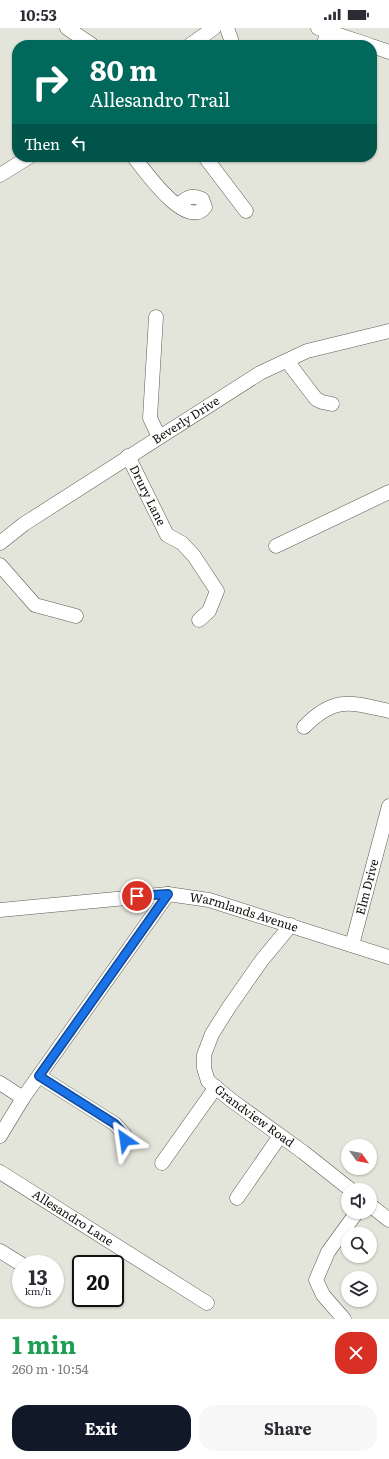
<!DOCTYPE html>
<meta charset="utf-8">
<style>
:root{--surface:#fff;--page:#f7f7f7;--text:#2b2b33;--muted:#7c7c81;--accent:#111827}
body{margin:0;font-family:Literata,serif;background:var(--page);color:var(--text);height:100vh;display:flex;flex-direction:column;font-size:15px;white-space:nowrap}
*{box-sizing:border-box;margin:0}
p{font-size:13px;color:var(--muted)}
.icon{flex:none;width:22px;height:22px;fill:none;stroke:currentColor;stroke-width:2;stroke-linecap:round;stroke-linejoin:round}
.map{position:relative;height:1291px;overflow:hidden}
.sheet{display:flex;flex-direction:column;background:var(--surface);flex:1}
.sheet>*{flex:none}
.hud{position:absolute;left:12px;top:12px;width:365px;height:122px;border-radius:16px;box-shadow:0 1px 3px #0004;background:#00695c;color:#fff;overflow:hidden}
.needle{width:26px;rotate:123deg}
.fabs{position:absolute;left:341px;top:1111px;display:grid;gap:8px}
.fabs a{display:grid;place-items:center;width:36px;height:36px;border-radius:50%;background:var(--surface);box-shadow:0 1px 3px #0004;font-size:20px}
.speed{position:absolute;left:12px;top:1227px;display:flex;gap:8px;font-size:20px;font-weight:700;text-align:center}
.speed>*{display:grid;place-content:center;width:52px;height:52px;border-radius:50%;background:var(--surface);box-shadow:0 1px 3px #0004;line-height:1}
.speed small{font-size:10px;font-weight:400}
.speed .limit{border:2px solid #111;border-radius:6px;background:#fff;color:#111}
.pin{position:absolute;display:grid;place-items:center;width:34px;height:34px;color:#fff;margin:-17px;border:2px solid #fff;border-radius:50%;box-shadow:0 1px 4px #0007}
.me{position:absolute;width:44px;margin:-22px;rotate:328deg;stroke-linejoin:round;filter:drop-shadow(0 0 3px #0008)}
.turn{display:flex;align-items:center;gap:14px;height:84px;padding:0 12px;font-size:18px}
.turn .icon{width:52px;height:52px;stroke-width:2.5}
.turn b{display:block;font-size:28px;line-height:34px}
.then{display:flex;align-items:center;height:38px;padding:0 12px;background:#0003;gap:8px;font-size:15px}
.round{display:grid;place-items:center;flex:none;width:42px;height:42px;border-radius:16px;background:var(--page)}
.summary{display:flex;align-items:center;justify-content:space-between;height:68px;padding:0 12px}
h1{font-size:24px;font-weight:700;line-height:30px;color:#1e9e55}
.cta{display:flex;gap:8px;margin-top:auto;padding:8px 12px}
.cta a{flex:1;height:46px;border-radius:16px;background:var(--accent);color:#fff;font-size:16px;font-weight:700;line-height:46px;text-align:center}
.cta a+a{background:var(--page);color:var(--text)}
.status{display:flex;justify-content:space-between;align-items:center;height:28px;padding:0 20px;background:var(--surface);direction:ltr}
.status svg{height:11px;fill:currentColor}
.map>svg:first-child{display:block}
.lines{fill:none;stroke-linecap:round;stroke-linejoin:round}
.minor-casing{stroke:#5c5c53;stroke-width:15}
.minor{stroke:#fff;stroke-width:14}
.route-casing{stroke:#114b97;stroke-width:10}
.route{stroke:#1a73e8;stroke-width:7}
.labels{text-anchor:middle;stroke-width:3;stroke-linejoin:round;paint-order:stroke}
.street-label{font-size:12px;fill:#11110e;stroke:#f1f2e7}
</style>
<div class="status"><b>10:53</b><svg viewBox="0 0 49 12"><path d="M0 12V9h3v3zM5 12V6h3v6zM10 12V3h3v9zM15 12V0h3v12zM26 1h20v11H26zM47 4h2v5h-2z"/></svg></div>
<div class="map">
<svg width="389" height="1291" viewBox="0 0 389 1291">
<rect width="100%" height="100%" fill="#e4e5da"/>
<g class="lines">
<!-- minor casing -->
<g class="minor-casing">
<g id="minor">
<path d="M67 0 92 17"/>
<path d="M227 0 233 17"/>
<path d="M318 0 369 17"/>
<path d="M190 17 214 0"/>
<path d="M324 17 327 3"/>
<path d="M372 18 389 24"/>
<path d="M134 129C144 142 187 203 205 179L202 171C191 166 187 170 178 177"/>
<path d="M205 129 246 183"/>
<path d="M0 147 29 129"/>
<path d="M156 289 150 390 159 409"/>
<path d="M287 333 316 371 322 374 332 376"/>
<path id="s1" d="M128 428 167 507 182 515 194 528 217 563 209 583 199 592"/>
<path id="s2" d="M0 515 24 496 260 345 307 323 389 303"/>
<path d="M276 518 389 464"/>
<path d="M0 537 35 577 76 588"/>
<path d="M304 699C334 668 350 674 389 683"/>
<path id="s3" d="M0 882 168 866 209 872 389 929"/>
<path id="s4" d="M291 897 262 932 229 979 212 1006 204 1027V1040L208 1053 231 1072 303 1124 351 1162"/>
<path id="s5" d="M352 917 389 778"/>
<path d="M39 1048 115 1096 124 1106 125 1118"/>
<path d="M0 1055 23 1070"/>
<path d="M0 1108 23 1070 168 866"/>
<path d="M162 1135 216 1059"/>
<path id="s6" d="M0 1144 207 1275"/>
<path d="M237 1170 280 1108"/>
<path d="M370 1177 389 1192"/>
<path d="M0 1223 21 1236"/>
<path d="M344 1291 323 1267 316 1252 328 1224 357 1184"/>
</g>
</g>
<!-- minor -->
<use href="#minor" class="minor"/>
</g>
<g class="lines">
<!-- route casing -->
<g class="route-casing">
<path id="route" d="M125 1112 124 1106 115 1096 39 1048 168 866 137 868"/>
</g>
<!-- route -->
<use href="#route" class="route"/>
</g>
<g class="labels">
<!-- street labels -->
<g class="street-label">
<text dy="4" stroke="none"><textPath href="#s2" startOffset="223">Beverly Drive</textPath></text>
<text dy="4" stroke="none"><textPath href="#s1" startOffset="44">Drury Lane</textPath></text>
<text dy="4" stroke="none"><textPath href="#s5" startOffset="60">Elm Drive</textPath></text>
<text dy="4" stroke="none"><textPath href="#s3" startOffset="247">Warmlands Avenue</textPath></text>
<text dy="4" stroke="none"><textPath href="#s4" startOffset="242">Grandview Road</textPath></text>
<text dy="4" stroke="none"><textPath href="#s6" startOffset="86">Allesandro Lane</textPath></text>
</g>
</g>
</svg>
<div class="fabs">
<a><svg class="needle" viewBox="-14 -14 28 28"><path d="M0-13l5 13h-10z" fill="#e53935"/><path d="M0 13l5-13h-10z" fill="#7c7c81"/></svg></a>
<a><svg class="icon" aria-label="sound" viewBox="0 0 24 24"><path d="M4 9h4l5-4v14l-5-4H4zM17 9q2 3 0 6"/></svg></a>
<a><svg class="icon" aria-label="search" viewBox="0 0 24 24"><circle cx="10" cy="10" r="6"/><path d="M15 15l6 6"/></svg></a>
<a><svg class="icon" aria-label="layers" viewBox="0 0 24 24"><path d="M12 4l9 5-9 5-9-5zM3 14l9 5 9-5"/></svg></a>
</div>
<div class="speed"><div>13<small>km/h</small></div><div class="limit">20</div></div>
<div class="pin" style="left:137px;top:868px;background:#d93025"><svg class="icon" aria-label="arrive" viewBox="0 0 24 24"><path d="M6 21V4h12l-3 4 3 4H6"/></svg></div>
<svg class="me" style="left:125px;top:1112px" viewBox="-20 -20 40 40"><path d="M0-17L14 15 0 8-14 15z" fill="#1a73e8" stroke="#fff" stroke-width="4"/></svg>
<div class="hud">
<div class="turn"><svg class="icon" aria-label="right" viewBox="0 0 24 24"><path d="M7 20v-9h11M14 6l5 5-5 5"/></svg><div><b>80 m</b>Allesandro Trail</div></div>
<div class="then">Then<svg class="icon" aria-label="left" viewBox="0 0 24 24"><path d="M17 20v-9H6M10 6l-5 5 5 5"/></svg></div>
</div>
</div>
<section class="sheet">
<div class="summary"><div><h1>1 min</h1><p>260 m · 10:54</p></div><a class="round" style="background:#d93025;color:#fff"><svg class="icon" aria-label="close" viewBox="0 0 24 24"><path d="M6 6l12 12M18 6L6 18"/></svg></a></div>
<div class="cta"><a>Exit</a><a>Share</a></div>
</section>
